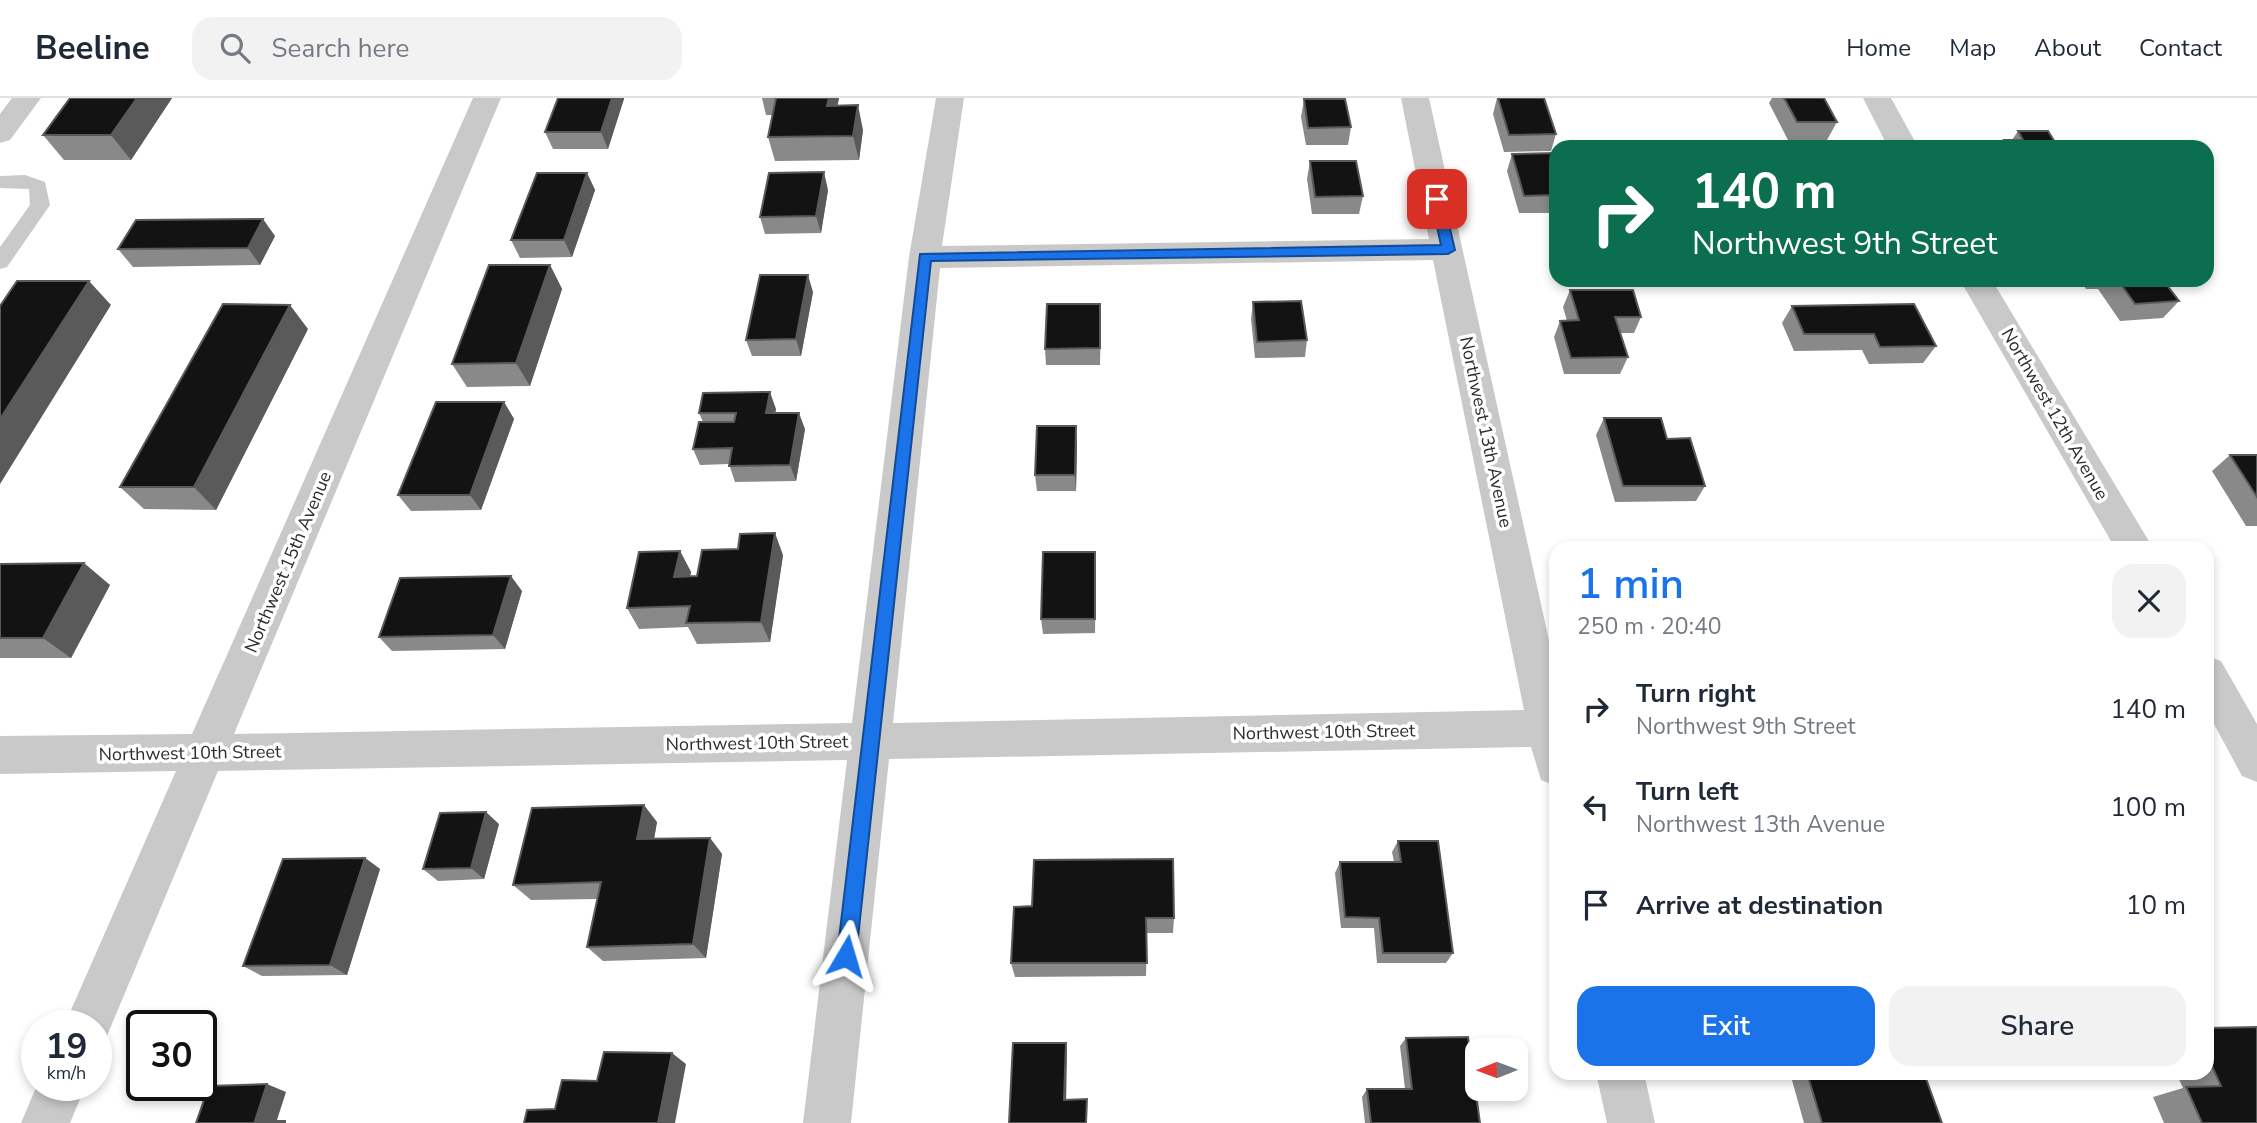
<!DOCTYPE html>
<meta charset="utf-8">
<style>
:root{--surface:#fff;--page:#f2f2f3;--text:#1f2937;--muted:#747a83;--line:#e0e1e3;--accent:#1a73e8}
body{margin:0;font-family:"Nunito Sans",sans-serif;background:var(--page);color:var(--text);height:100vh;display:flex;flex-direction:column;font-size:26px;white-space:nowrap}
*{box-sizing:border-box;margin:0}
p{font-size:23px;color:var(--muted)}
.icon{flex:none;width:38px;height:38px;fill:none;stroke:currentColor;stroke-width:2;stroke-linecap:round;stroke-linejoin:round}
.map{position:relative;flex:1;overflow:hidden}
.details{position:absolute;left:1549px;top:443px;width:665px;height:539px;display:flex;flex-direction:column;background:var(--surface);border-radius:21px;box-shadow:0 4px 10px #0003}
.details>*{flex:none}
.guide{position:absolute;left:1549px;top:42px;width:665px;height:147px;border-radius:21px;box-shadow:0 4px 10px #0003;background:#0b6e4f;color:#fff;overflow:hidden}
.needle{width:46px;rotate:269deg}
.buttons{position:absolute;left:1465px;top:940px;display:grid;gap:14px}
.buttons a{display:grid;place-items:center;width:63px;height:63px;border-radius:14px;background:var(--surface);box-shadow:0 4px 10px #0003;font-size:35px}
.speed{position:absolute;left:21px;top:912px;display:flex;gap:14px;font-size:35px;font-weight:700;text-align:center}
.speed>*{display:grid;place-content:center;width:91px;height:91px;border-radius:50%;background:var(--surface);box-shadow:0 4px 10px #0003;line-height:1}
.speed small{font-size:18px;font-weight:400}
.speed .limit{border:4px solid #111;border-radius:10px;background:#fff;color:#111}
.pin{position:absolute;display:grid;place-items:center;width:60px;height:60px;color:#fff;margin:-30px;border-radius:14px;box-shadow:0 4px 10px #0006}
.me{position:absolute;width:77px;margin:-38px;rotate:7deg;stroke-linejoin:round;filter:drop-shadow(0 0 5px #0008)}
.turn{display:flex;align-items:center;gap:24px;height:147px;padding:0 28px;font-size:32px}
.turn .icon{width:91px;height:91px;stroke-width:2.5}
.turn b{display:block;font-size:49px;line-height:60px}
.round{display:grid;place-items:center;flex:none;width:74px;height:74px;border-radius:21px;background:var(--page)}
.overview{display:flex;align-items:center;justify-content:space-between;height:119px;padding:0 28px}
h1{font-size:42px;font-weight:600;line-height:52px;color:var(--accent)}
.action{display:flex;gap:14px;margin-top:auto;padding:14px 28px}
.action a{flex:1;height:80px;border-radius:21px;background:var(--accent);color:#fff;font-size:28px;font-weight:600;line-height:80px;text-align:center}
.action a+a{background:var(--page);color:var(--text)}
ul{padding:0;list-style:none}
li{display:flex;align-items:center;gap:21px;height:98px;padding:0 28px}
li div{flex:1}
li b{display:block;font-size:26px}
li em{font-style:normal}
header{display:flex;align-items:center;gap:42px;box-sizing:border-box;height:98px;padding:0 35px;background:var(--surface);border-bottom:2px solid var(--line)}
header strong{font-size:33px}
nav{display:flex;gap:38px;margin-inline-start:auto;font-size:24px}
.search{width:490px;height:63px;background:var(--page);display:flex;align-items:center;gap:18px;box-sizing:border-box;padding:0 24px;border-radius:21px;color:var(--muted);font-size:26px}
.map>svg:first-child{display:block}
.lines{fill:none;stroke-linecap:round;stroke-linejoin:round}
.service{fill:#c9c9c9;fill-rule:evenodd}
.minor{fill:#c9c9c9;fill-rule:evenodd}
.tertiary{fill:#c9c9c9;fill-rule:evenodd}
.wall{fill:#898989}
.shaded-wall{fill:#5a5a5a}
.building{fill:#131313;stroke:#5a5a5a;stroke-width:2}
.route{fill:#1a73e8;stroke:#114b97;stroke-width:2}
.labels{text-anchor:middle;stroke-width:7;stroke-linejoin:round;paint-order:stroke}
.street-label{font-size:18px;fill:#2c2c2c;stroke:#fff}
</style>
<header>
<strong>Beeline</strong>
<div class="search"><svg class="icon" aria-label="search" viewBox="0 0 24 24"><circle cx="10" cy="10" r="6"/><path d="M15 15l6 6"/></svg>Search here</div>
<nav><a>Home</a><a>Map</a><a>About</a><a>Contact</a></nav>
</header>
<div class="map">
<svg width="2257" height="1025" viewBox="0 0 2257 1025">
<rect width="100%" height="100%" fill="#fff"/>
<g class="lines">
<!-- service -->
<path class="service" d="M25 77 45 84 50 107 7 169 0 171V149L30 107 29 91 0 90V78Z"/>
<!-- minor -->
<path class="minor" d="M473 0H501L234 636 852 625 909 159 936 0H964L942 148 1429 141 1401 0H1429L1556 574V688L1541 682 1531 649 889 661 851 1025H803L847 662 218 673 104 945 96 948V928H64L176 673 0 676V638L192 636ZM1433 162 1524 612 893 625 940 170Z
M1863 0H1891L1918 49H1888Z
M1960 182H1992L2153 450H2115Z
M2207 558 2221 563 2257 626V684L2242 678 2207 613Z
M1596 975H1644L1655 1025H1607Z
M37 987H86L70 1025H21Z"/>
<!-- tertiary -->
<path class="tertiary" d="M12 0H41L10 42 0 45V16Z"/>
</g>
<!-- wall -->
<path class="wall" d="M172 0 131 62H64L43 37Z
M558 0H624L608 51H553L545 34Z
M762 0H839L837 7 863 32 859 62 775 63 768 39 772 17H766Z
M1497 0H1544L1556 36 1551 53 1504 54 1493 16Z
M1772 0H1824L1837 24 1827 42H1788L1769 5Z
M1304 1 1351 29 1348 47H1306L1301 19Z
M2018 33 2058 49H1999L2004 42H2012Z
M1556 55V115H1519L1507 73 1512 56Z
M1310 63 1363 98 1359 116H1312L1307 81Z
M587 75 595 92 572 159 520 160 511 142Z
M828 92 821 135 765 136 760 119Z
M275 138 260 167 133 169 118 151Z
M550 167 562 191 530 288 467 289 452 266Z
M2080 182H2163L2179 203 2163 220 2120 223 2098 191H2086Z
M1570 192 1641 219 1634 235H1620L1628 259 1620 276H1564L1554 239 1560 223H1567L1563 209Z
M813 194 801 258H752L746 242Z
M1253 204 1307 242 1305 259 1255 260 1251 221Z
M1792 208 1936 248 1923 265 1869 266 1862 252 1794 253 1782 225Z
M1101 222 1100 267H1046L1045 251Z
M308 231 216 412 144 411 120 389Z
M504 304 514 321 481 412 411 413 398 397Z
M776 311 775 315 805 331 796 383 735 384 729 366 700 367 693 351 703 324 699 315Z
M1604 320 1667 341 1705 388 1696 403 1615 404 1596 337Z
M1077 345 1076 393H1037L1035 377Z
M2230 357H2257V428H2246L2212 373Z
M680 453 691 474 690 478H697L783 457 770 544 697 546 688 529 639 531 627 510Z
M0 466 110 487 71 560H0Z
M1096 469 1095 535 1043 536 1041 521Z
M522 493 505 551 392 553 379 539Z
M657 724 654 741 710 740 722 756 706 860 603 863 587 849 597 801 531 802 513 787Z
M499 726 484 781 438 783 423 771Z
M1398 743 1453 855 1446 865H1377L1374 830H1341L1335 775 1340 764H1394L1392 754Z
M365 760 380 771 347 877 262 878 243 868Z
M1014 809 1174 820 1173 835H1147L1146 878 1015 879 1011 865Z
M2207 930 2257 1025H2164L2153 999 2183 990 2176 975H2207Z
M1406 940 1480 1025H1365L1362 999 1367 991H1405L1400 948Z
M1790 975H1924L1942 1025H1804Z"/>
<!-- shaded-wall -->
<path class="shaded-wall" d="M137 0H172L131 62 111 37Z
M612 0H624V1L608 51 601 34Z
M829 0H839L833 32 827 8Z
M858 7 863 32 859 62 853 38Z
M824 74 828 92 821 135 816 118Z
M587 75 595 92 572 159 564 142Z
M263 121 275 138 260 167 248 150Z
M550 167 562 191 530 288 516 265Z
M808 177 813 194 801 258 796 241Z
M89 183 111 207 0 386V321Z
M290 207 308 231 216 412 194 389Z
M770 294 776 311 772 331 766 315Z
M504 304 514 321 481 412 470 397Z
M799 315 805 331 796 383 790 367Z
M1076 328 1077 345 1076 393 1075 377Z
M775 435 783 457 770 544 761 524Z
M680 453 691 474 686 500 674 479Z
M84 465 110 487 71 560 43 540Z
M511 478 522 493 505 551 493 537Z
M644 707 657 724 651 758 637 741Z
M486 714 499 726 484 781 471 770Z
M710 740 722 756 706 860 693 846Z
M365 760 380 771 347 877 330 867Z
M1066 945 1067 953 1066 1009 1064 1002Z
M672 955 686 966 675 1025H658Z
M267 986 286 994 276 1025 255 1023Z"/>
<!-- building -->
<path class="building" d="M70 0H137L111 37H43Z
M558 0H612L601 34H545Z
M776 0H829L827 8 858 7 853 38 768 39Z
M1498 0H1544L1556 36 1509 37Z
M1784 0H1824L1837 24H1797Z
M1304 1H1345L1351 29 1308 30Z
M2018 33H2048L2058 49H2008L2004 42H2023Z
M1556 55V97L1524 98 1512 56Z
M1310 63H1356L1363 98 1315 99Z
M824 74 816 118 760 119 769 75Z
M537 75H587L564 142H511Z
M263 121 248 150 118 151 136 122Z
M489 167H550L516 265 452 266Z
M760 177H808L796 241 746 242Z
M2118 182H2163L2179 203 2135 206Z
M17 183H89L0 321V208Z
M1570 192H1633L1641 219H1615L1628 259 1571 260 1560 223 1579 222Z
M1301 203 1307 242 1257 244 1253 204Z
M223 206 290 207 194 389H120Z
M1047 206H1100V250L1045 251Z
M1914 206 1936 248 1880 249 1874 236H1804L1792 208Z
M770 294 766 315H799L790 367 729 368 732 350 693 351 699 324H734L736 315H699L703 295Z
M436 304H504L470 397H398Z
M1604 320H1661L1667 341 1690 340 1705 388H1623Z
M1037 328H1076L1075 377H1035Z
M2230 357H2257V399Z
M775 435 761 524 686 525 690 508 627 510 639 454 680 453 674 479 697 478 702 452 738 451 740 436Z
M1043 454H1095V521H1041Z
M84 465 43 540H0V466Z
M511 478 493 537 379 539 400 480Z
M644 707 637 741 710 740 693 846 587 849 601 784 513 787 532 710Z
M486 714 471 770 423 771 440 715Z
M1398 743H1438L1453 855H1383L1379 820 1345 819 1340 764H1401Z
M365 760 330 867 243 868 283 761Z
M1173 761 1174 820H1146L1147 865H1011L1014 809 1032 808 1034 762Z
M2257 929V1025H2202L2186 989 2221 988 2207 957V930Z
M1468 939 1480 1025H1371L1367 991H1412L1406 940Z
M1013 945H1066L1064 1002 1087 1001 1086 1025H1009Z
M604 954 672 955 658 1025H524L527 1012 555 1011 562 982 597 983Z
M1807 975H1924L1942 1025H1822Z
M267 986 255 1023H285V1025H196L209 988Z"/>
<!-- route -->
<path class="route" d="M1437 97 1443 101 1455 152 1448 156 931 163 856 858 853 865 846 867 840 865 837 858 920 156 1441 147 1431 101Z"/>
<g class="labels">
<!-- street labels -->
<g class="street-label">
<text transform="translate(2055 316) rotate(60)" y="6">Northwest 12th Avenue</text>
<text transform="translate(1486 334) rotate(78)" y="6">Northwest 13th Avenue</text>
<text transform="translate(288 464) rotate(-67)" y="6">Northwest 15th Avenue</text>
<text transform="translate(1324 634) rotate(-1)" y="6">Northwest 10th Street</text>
<text transform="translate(757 645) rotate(-1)" y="6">Northwest 10th Street</text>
<text transform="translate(190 655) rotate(-1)" y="6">Northwest 10th Street</text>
</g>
</g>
</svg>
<div class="buttons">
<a><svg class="needle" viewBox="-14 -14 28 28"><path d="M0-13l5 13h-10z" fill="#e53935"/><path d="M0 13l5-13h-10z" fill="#747a83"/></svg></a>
</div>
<div class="speed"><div>19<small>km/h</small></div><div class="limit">30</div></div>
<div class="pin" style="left:1437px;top:101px;background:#d93025"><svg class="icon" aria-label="arrive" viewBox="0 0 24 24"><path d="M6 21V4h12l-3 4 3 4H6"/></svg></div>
<svg class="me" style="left:846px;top:858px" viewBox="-20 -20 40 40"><path d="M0-17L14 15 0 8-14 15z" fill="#1a73e8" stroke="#fff" stroke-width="4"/></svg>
<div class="guide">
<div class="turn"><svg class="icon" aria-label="right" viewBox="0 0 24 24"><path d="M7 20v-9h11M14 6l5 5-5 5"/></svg><div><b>140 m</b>Northwest 9th Street</div></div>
</div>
<section class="details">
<div class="overview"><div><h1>1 min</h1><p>250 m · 20:40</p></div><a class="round"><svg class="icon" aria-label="close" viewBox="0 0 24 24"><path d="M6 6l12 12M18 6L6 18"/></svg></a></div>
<ul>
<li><svg class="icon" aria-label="right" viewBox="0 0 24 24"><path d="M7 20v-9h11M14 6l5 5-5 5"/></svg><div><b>Turn right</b><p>Northwest 9th Street</p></div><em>140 m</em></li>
<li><svg class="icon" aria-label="left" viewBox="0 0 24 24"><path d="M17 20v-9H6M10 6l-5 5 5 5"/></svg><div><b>Turn left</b><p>Northwest 13th Avenue</p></div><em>100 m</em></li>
<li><svg class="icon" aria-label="arrive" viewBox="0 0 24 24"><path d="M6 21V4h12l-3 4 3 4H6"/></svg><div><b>Arrive at destination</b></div><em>10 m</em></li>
</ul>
<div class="action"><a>Exit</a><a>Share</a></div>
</section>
</div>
